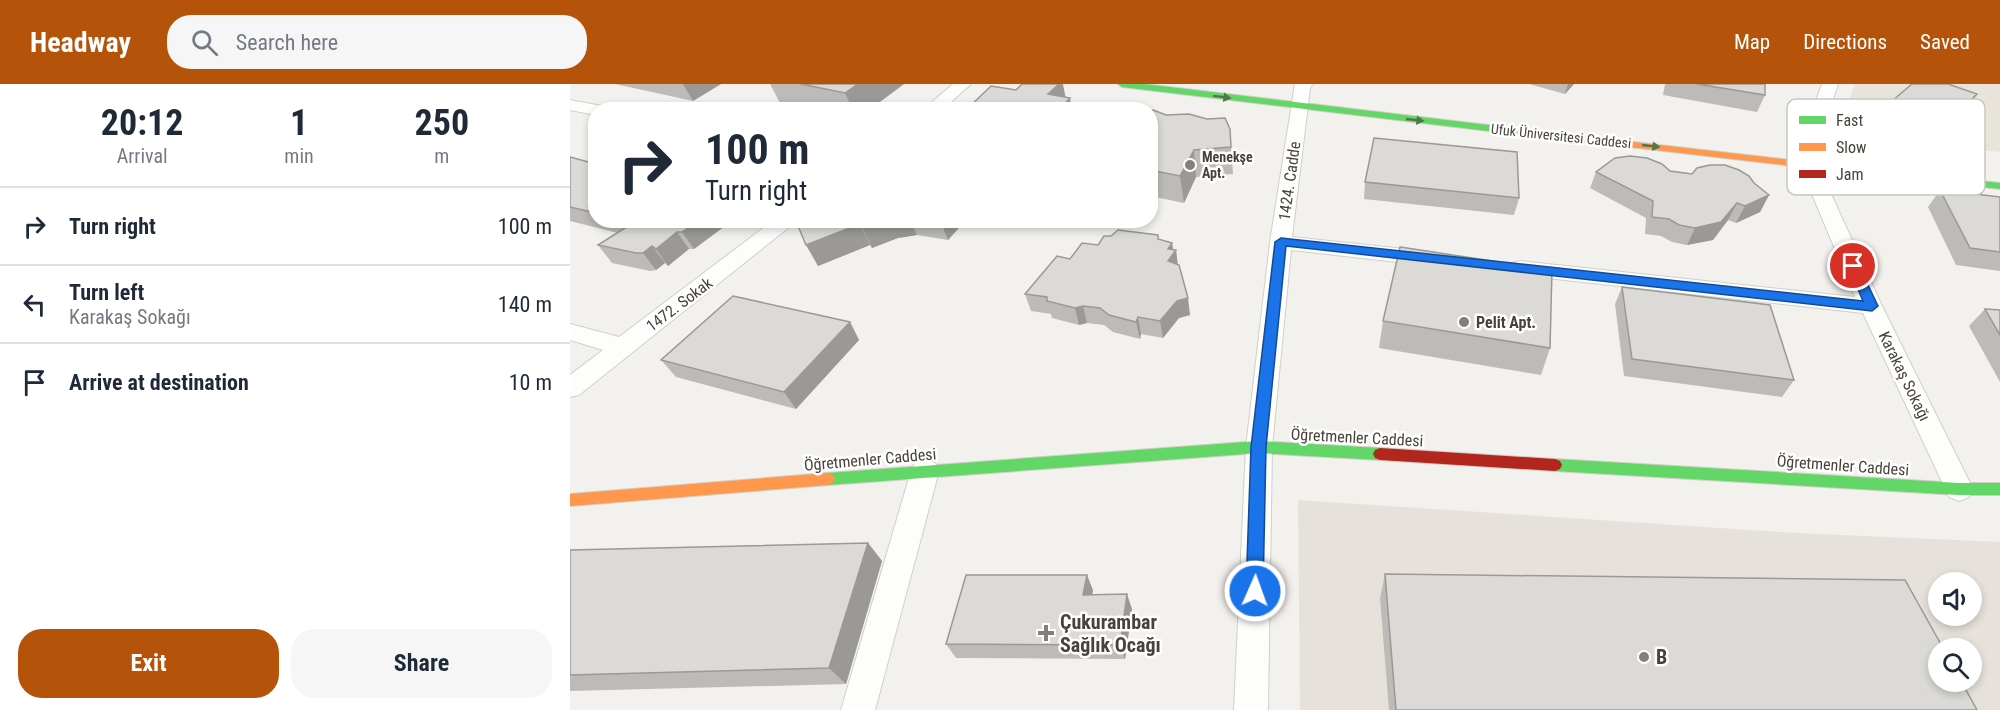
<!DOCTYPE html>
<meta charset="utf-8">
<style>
:root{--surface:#fff;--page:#f6f6f7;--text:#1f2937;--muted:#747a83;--line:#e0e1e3;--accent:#b45309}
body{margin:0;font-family:"Roboto Condensed",sans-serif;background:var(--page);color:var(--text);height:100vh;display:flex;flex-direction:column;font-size:22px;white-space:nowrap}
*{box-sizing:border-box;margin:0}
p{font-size:20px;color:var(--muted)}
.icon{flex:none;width:33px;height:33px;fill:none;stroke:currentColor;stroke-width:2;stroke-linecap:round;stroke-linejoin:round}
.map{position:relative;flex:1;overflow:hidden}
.sheet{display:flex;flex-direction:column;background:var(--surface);width:570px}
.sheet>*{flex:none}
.hud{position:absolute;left:18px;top:18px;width:570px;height:126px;border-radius:24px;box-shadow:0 3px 9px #0003;background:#fff;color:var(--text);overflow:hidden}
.controls{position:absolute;left:1358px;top:488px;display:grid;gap:12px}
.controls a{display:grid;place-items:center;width:54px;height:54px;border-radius:50%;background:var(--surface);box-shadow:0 3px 9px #0003;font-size:30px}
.pin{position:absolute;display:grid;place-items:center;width:51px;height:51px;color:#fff;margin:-26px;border:3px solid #fff;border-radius:50%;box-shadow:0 2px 6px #0007}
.me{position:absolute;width:66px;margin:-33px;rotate:2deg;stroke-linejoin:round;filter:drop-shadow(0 0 4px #0008)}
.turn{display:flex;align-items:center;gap:21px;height:126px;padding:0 18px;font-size:27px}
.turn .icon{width:78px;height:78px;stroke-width:2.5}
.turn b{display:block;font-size:42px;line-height:51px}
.eta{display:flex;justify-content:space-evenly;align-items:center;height:102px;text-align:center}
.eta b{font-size:36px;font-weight:700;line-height:42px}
.action{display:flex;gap:12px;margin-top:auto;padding:12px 18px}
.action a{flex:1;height:69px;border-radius:24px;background:var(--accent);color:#fff;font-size:24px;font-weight:700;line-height:69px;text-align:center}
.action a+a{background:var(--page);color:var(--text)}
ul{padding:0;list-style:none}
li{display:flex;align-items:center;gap:18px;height:78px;padding:0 18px;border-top:2px solid var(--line)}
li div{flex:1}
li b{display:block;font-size:22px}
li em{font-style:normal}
header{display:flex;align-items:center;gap:36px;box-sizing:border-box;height:84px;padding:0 30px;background:var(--accent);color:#fff}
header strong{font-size:28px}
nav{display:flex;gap:33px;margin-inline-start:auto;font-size:21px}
.search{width:420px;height:54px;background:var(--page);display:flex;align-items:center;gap:15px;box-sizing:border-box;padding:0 21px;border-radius:24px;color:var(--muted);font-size:22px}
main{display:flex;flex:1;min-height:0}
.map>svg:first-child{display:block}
.residential{fill:#e6e2db;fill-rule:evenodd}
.education{fill:#e9e4d9}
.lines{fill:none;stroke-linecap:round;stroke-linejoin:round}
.street-casing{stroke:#d1cfcb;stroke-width:2}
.fast-casing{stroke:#d2cec4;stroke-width:2}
.slow-casing{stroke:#d2cec4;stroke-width:2}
.jam-casing{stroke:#d2cec4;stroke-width:2}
.street{fill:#fdfdfc;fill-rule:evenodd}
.fast{fill:#63d668;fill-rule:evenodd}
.slow{fill:#ff974d;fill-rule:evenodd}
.jam{fill:#b3261e;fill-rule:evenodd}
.wall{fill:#bdbbb8}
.shaded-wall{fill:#9a9996}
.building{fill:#dcdad6;stroke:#9a9996;stroke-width:1.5}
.oneway{fill:#527649}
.route{fill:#1a73e8;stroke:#114b97;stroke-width:1.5}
.poi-dot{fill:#847f78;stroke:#fff;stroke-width:2}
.labels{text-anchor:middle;stroke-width:5;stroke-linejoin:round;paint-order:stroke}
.far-street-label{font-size:14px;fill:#494239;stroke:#fff}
.far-poi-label{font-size:14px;font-weight:bold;fill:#494239;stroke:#fff;text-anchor:start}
.street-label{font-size:16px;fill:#494239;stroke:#fff}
.poi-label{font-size:16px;font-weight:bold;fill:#494239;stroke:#fff;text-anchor:start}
.near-poi-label{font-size:20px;font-weight:bold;fill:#494239;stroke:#fff;text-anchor:start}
.key{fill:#fff;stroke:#c8c6c4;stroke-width:1.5}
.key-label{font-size:16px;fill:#494239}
</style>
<header>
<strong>Headway</strong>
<div class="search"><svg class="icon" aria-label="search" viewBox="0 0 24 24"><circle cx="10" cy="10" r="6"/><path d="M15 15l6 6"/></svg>Search here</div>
<nav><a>Map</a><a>Directions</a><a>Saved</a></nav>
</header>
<main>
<section class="sheet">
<div class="eta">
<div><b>20:12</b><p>Arrival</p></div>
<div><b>1</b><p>min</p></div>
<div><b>250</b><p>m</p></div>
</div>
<ul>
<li><svg class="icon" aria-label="right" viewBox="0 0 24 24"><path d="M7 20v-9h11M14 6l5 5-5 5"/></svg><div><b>Turn right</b></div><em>100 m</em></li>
<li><svg class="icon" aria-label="left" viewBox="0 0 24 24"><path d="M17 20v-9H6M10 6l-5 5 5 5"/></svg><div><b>Turn left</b><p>Karakaş Sokağı</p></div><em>140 m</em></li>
<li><svg class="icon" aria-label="arrive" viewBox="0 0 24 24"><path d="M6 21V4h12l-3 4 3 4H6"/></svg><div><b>Arrive at destination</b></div><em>10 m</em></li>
</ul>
<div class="action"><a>Exit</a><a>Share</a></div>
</section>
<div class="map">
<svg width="1430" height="626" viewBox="0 0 1430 626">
<rect width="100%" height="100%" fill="#f3f1ed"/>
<!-- residential -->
<path class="residential" d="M728 416 1227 449 1430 458V626H730ZM1368 498H1401V531H1368ZM1368 564H1401V597H1368Z"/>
<!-- education -->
<path class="education" d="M1285 0H1430V68L1267 50Z"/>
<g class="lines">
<!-- street casing -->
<g class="street-casing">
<path id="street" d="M383 0H401L372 26H353Z
M725 0H743L740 4 722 153 863 168 871 170 874 175 871 180 863 182 721 166 702 363 698 626H664L676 363 700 158Z
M1252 0H1268L1248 60 1246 64H1232L1230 60Z
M0 16 32 22 34 26H26V31L0 26Z
M1238 73 1245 75 1247 79 1312 222 1403 405 1399 413 1389 417 1379 413 1293 229 950 191 942 189 939 184 942 179 950 177 1285 213 1229 79 1231 75Z
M204 136H228L9 311 0 313V291L33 266 0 256V240L49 253Z
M355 376 365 379 369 387 305 626H271L341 387 345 379Z"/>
</g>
<!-- fast casing -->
<g class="fast-casing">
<path id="fast" d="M548 0H574L1002 51 1007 54 1002 57 552 3Z
M1222 76 1430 99V105L1218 81 1217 79Z
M689 357 810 364 815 366 817 370 815 374 810 376 689 369 258 401 253 399 251 395 253 391 258 389Z
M985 375 1389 399H1430V411H1389L985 387 980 385 978 381 980 377Z"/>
</g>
<!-- slow casing -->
<g class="slow-casing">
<path id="slow" d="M1002 51 1222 76 1227 79 1222 82 999 56V52Z
M258 389 263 391 265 395 263 399 258 401 0 422V410Z"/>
</g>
<!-- jam casing -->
<g class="jam-casing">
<path id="jam" d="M810 364 985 375 990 377 992 381 990 385 985 387 810 376 805 374 803 370 805 366Z"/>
</g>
<!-- street -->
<use href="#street" class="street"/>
<!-- fast -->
<use href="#fast" class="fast"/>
<!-- slow -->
<use href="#slow" class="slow"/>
<!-- jam -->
<use href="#jam" class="jam"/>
</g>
<!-- wall -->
<path class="wall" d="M45 0H151L123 17Z
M200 0H334L299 26H242L210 19Z
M959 0H1004L995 10Z
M1095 0H1195V11L1187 28 1093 11Z
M1322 17 1399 22 1370 50 1314 29Z
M580 27 660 45 663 90 626 93 614 119 580 112Z
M0 73 26 80V136H163L124 165H119L98 182 95 179 86 186 80 187 42 179 28 161 48 149 0 137Z
M1100 87 1184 99 1199 111 1190 128 1166 139 1158 136 1143 156 1117 161 1102 158 1091 152 1075 150 1076 134 1020 104 1026 88Z
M795 98 949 114 944 131 794 115Z
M1370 106 1430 113V187L1386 181 1358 123Z
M241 136H396L378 156 347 151 328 154 302 164 300 161 248 182Z
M589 156 602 159 603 166H606L608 181 620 231 609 234 593 254 571 250 570 255 543 248 534 241 517 239 509 241 482 234 481 230 461 227 455 210 500 175 528 161Z
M1052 203 1224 296 1212 313 1054 292 1045 220Z
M1415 225 1430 226V298L1399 242Z
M813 237 980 264 971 291 809 264Z
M280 238 289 256 226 325 106 293 91 276Z
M298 459 312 477 276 600 0 607V466Z
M815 490 1407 626H819L810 514Z
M523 506 522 511 562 525 555 575 386 574 376 560Z"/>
<!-- shaded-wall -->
<path class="shaded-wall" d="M113 0H151L123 17Z
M288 0H334L299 26H283L275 9Z
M489 0H493L496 16 478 10Z
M998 0H1004L995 10Z
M1407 10 1399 22 1370 50 1378 38Z
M500 14 502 26H489Z
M624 66 626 93 614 119 610 92Z
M1199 111 1190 128 1166 139 1175 122Z
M1167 119 1158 136 1143 156 1117 161 1125 144Z
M128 136H163L124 165 112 148Z
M310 136H340L347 151 328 154 302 164 292 143Z
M370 136H396L378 156Z
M290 140 300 161 248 182 236 161Z
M107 148 119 165 98 182 86 165Z
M602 159 604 170 606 166 608 184 598 177V165Z
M82 162 95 179 86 186 73 169Z
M618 214 620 231 609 234 593 254 590 237 607 217Z
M513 222 517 239 509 241 505 224Z
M568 233 571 250 570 255 566 238Z
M280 238 289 256 226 325 214 308Z
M298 459 312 477 276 600 259 584Z
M517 491 523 506 519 525 513 511Z
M557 510 562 525 555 575 550 561Z"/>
<!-- building -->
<path class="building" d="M231 0H288L275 9Z
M452 0H489L478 10 500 14 489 26H396L421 2 446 6Z
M1127 0H1195V11Z
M1342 0H1378L1407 10 1378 38 1322 17Z
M583 26 596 31 619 30 637 35 655 34 660 45 661 63 624 66 610 92 580 86V27Z
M804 54 947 68 949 114 795 98Z
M1060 72 1077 74 1092 80 1100 87 1122 90 1127 84 1140 81H1155L1169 86 1179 92 1184 99 1199 111 1175 122 1167 119 1151 138 1125 144 1109 141 1099 135 1082 133 1083 117 1026 88 1045 74Z
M0 73 26 80V129L0 123Z
M1370 106 1430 113V168L1400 164Z
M54 136H128L112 148H107L86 165 82 162 73 169H66L28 161 63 139Z
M241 136H310L292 143 290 140 236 161 228 142Z
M548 146 588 151V155L602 159 598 165 606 166 598 177 609 181 618 214 607 217 590 237 568 233 566 238 539 231 530 224 513 222 505 224 477 217V213L455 210 487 172 500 175 512 159 528 161 534 152H541Z
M830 163 982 186 980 264 813 237Z
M1052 203 1200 221 1224 296 1062 275Z
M163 212 280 238 214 308 91 276Z
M1415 225 1430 226V251Z
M298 459 259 584 0 591V466Z
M815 490 1335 496 1373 564H1368V597H1391L1407 626H826Z
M396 491H517L513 511 557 510 550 561 376 560Z"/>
<!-- one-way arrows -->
<defs><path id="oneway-solid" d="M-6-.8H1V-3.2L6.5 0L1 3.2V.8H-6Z" transform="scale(1.5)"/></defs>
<g class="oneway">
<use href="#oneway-solid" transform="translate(652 13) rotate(7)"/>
<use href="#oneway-solid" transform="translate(845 36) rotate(6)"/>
<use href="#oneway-solid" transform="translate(1081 62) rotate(6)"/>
</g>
<!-- route -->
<path class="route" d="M711 154 1293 217 1278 182 1283 178 1289 182 1308 222 1302 227 716 162 696 363 693 507 690 512 685 514 679 512 676 507 681 363 705 158Z"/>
<!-- markers -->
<g class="poi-dot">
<circle cx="620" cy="81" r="6"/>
<circle cx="894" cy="238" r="6"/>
<path d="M473 540h6v6h6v6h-6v6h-6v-6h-6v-6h6z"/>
<circle cx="1074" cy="573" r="6"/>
</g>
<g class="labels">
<!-- far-street labels -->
<g class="far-street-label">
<text transform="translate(991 52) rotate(6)" y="5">Ufuk Üniversitesi Caddesi</text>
</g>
<!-- far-poi labels -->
<g class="far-poi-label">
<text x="632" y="78">Menekşe<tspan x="632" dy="16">Apt.</tspan></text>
</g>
<!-- street labels -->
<g class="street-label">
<text transform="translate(719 97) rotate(-82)" y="6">1424. Cadde</text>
<text transform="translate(109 220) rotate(-37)" y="6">1472. Sokak</text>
<text transform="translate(1335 292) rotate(64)" y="6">Karakaş Sokağı</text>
<text transform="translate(787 353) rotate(3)" y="6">Öğretmenler Caddesi</text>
<text transform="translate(300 375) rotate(-5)" y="6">Öğretmenler Caddesi</text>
<text transform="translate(1273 381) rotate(4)" y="6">Öğretmenler Caddesi</text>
</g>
<!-- poi labels -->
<g class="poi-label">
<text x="906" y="244">Pelit Apt.</text>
</g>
<!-- near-poi labels -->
<g class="near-poi-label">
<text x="490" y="545">Çukurambar<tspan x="490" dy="23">Sağlık Ocağı</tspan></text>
<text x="1086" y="580">B</text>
</g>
</g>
<!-- legend -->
<rect x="1217" y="15" width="198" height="96" rx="9" class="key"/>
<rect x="1229" y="32" width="27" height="8" fill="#63d668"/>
<rect x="1229" y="59" width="27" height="8" fill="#ff974d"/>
<rect x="1229" y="86" width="27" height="8" fill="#b3261e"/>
<g class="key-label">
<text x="1266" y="42">Fast</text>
<text x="1266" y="69">Slow</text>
<text x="1266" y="96">Jam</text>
</g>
</svg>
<div class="controls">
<a><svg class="icon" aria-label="sound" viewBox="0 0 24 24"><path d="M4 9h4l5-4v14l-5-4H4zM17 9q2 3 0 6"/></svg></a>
<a><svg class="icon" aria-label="search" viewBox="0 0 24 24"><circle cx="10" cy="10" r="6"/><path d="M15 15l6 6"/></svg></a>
</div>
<div class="pin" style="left:1283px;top:182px;background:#d93025"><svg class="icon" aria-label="arrive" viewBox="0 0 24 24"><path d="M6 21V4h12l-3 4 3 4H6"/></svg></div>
<svg class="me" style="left:685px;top:507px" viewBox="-20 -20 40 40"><circle r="17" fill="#1a73e8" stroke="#fff" stroke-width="3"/><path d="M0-11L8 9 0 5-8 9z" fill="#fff"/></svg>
<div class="hud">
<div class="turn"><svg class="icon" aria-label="right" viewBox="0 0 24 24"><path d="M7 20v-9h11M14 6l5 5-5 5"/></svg><div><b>100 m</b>Turn right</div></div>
</div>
</div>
</main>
